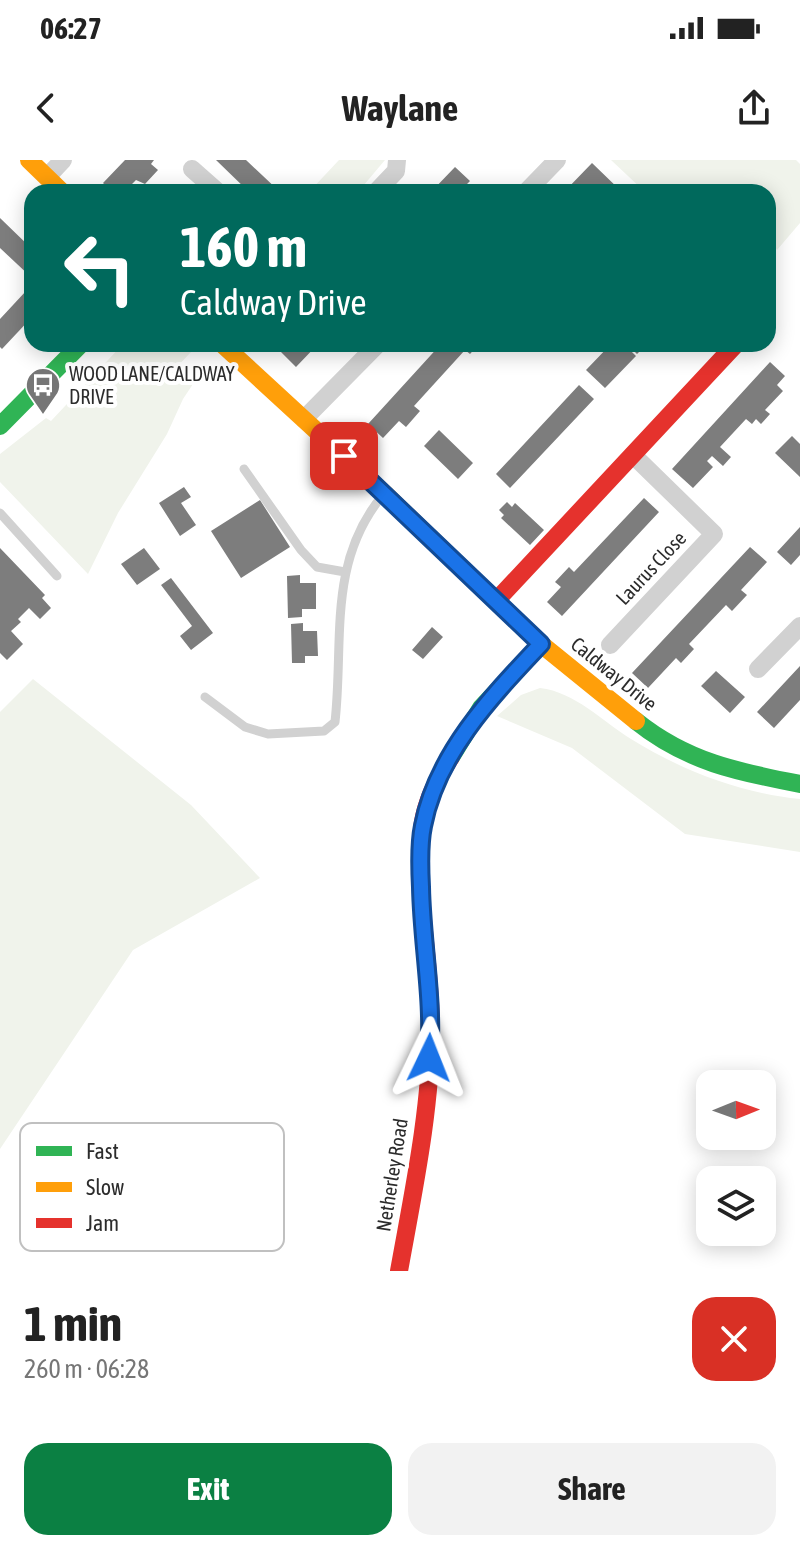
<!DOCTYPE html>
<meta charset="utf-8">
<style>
:root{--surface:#fff;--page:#f2f2f2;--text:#222;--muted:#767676;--accent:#0b8043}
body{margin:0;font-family:"Asap Condensed",sans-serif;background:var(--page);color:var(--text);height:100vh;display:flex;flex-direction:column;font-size:30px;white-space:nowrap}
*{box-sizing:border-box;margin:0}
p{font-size:26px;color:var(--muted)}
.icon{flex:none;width:44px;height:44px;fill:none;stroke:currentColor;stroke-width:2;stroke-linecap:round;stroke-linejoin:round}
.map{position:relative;height:1111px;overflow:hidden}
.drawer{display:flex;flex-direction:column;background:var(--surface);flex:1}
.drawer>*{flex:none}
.banner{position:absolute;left:24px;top:24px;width:752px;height:168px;border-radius:24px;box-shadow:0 4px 20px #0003;background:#00695c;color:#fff;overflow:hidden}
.needle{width:52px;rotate:89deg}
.tools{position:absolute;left:696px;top:910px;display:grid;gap:16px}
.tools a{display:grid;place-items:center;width:80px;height:80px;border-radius:16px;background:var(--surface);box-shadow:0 4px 20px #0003;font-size:40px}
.pin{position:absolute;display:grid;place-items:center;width:68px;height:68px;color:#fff;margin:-34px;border-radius:16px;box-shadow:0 4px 12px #0006}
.me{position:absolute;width:88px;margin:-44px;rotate:2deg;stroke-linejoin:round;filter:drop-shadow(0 0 6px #0008)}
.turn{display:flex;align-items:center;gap:28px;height:168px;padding:0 24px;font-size:36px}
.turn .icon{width:104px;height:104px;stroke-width:2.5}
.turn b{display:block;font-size:56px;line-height:68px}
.round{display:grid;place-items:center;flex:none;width:84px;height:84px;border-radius:24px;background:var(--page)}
.summary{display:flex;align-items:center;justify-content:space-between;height:136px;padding:0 24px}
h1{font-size:48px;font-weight:700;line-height:60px}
.cta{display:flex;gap:16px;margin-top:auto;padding:16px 24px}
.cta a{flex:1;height:92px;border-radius:24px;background:var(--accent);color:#fff;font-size:32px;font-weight:700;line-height:92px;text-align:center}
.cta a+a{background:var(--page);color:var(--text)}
.status{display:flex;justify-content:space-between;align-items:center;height:56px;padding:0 40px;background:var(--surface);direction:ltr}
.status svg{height:22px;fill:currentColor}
header{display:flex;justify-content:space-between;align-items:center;height:104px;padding:0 24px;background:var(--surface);font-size:36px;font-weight:700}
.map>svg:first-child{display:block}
.green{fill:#f0f3eb}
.building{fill:#7d7d7d}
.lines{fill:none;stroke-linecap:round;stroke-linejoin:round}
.lane{stroke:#d1d1d1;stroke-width:9}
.street{stroke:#d1d1d1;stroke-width:18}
.fast{stroke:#30b455;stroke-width:18}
.slow{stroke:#ff9f0a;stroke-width:18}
.jam{stroke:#e5322d;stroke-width:18}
.route-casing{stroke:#114b97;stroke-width:20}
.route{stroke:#1a73e8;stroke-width:14}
.labels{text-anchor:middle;stroke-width:8;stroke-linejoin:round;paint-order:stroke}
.poi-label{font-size:20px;fill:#2c2c2c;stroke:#fff;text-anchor:start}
.street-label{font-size:20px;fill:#2c2c2c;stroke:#fff}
.key{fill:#fff;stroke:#c0c0c0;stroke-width:2}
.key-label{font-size:22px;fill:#2c2c2c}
</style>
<div class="status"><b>06:27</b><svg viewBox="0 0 49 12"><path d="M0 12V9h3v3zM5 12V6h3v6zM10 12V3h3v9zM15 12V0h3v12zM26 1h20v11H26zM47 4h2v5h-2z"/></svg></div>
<header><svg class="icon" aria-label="back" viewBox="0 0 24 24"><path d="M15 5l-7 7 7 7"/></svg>Waylane<svg class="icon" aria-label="share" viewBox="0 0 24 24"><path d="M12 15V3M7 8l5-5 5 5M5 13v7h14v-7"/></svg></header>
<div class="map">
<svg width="800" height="1111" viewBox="0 0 800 1111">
<rect width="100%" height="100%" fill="#fff"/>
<!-- green -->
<path class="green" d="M339 0H385L358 32H309Z
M611 0H796L800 4V63L777 90 774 84 770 89 774 158 768 165V32H645Z
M123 184H183L191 192 175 209 180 213 187 207 197 218 183 239 167 274 118 353 88 414 0 322V294L46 258 51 261Z
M33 519 191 645 260 718 133 790 0 989V552Z
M540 528C575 532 602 561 631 579 683 611 740 633 800 639V692L685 674 572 588 497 556 521 535Z"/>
<!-- building -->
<path class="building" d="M125 0H154L151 4 158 10 145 24 136 20 124 32H112L103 23Z
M216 0H246L280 32H249Z
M592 3 622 32H564Z
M455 7 470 21 459 32H431Z
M0 58 32 89V118L0 88Z
M26 131 32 136V157L2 189 0 187V159Z
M289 184H318L296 207 281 192Z
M441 184H479L470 194 465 190 414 246 420 251 406 267 399 261 383 278 368 264Z
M611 184H624L636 196 605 228 586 210Z
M627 184H647L637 194Z
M770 202 785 216 777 225 783 231 765 250 770 254 761 264 756 259 752 264 746 259 720 287 731 297 723 306 712 296 707 301 713 307 693 328 672 309Z
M579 225 594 239 510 328 496 314Z
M439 270 473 303 458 319 424 286Z
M792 276 800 284V317L775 293Z
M184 327 191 337 181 343 196 365 180 376 159 343Z
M644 338 659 352 562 456 547 442 561 427 555 422 569 407 574 412Z
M260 340 290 387 241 418 211 371Z
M507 342 512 347 515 343 544 370 530 385 501 358 504 355 499 350Z
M800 367V395L791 405 777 392Z
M750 387 767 402 741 430 747 435 732 451 726 445 689 484 694 489 681 503 676 498 648 528 632 513Z
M0 388 45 435 42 438 51 448 40 459 29 448 18 459 21 462 11 471 23 484 7 500 0 493Z
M144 388 160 409 137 425 121 404Z
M300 415V423H316V449H302V457L288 458 287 416Z
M171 418 213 473 191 490 180 476 192 466 161 425Z
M303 463V471H317L318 496H305V503H292L291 464Z
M432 467 443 477 423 499 412 490Z
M800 506V540L774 568 757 552Z
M716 511 745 537 730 553 701 526Z"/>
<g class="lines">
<!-- lane -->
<path class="lane" d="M244 309 301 390 317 407 345 412
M0 353 57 416
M205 537 245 567 268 574 324 571 335 562C344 482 327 403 382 336"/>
<!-- street -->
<path class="street" d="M192 9 218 32
M47 17 63 0
M376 32 396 11 397 0
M526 32 557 0
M304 259 378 184
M610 485 714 374 633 295
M758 509 800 466"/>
<!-- fast -->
<path class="fast" d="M0 266 81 184
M636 561C687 602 738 612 800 624
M451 597 481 548 541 484"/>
<!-- slow -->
<path class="slow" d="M29 0 62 32
M222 184 384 333 541 484 636 561"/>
<!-- jam -->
<path class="jam" d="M496 441 736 184
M399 1111C413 1033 431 949 431 870 431 803 415 736 422 670 424 645 438 617 451 597"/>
</g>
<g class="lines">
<!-- route casing -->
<g class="route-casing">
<path id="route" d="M344 296 541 484C492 536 437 593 423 666 419 685 420 708 421 727 422 784 434 841 429 898"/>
</g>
<!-- route -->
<use href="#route" class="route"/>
</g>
<!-- icons -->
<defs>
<g id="bus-pin" transform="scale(1.8)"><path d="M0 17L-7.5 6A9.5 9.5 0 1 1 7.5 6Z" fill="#767676" stroke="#fff"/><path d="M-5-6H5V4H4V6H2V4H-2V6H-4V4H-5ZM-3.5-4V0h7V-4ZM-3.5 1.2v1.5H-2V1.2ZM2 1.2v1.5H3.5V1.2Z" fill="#fff"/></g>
</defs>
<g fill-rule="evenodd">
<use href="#bus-pin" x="43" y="225"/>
</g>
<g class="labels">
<!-- poi labels -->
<g class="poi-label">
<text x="69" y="221">WOOD LANE/CALDWAY<tspan x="69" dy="23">DRIVE</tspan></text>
</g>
<!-- street labels -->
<g class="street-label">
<text transform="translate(651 408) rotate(-47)" y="7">Laurus Close</text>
<text transform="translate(614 514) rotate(39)" y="7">Caldway Drive</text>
<text transform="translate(392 1015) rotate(-81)" y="7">Netherley Road</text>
</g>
</g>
<!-- legend -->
<rect x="20" y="963" width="264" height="128" rx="12" class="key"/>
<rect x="36" y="986" width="36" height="10" fill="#30b455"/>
<rect x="36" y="1022" width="36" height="10" fill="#ff9f0a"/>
<rect x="36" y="1058" width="36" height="10" fill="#e5322d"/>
<g class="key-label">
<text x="86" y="999">Fast</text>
<text x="86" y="1035">Slow</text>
<text x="86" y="1071">Jam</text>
</g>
</svg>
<div class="tools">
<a><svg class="needle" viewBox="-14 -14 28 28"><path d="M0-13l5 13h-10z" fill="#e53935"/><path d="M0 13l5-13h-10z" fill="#767676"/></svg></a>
<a><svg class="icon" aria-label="layers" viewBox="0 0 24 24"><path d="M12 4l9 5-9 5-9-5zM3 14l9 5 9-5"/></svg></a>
</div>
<div class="pin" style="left:344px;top:296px;background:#d93025"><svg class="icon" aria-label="arrive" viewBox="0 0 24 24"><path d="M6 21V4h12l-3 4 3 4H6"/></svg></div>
<svg class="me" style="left:429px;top:898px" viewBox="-20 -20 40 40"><path d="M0-17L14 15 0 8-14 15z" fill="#1a73e8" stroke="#fff" stroke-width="4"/></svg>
<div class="banner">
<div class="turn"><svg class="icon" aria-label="left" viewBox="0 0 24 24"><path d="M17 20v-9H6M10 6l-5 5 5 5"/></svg><div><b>160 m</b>Caldway Drive</div></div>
</div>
</div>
<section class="drawer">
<div class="summary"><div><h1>1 min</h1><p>260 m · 06:28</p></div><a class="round" style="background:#d93025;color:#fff"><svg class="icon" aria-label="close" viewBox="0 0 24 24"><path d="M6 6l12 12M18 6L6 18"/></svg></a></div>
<div class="cta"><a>Exit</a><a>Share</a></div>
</section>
